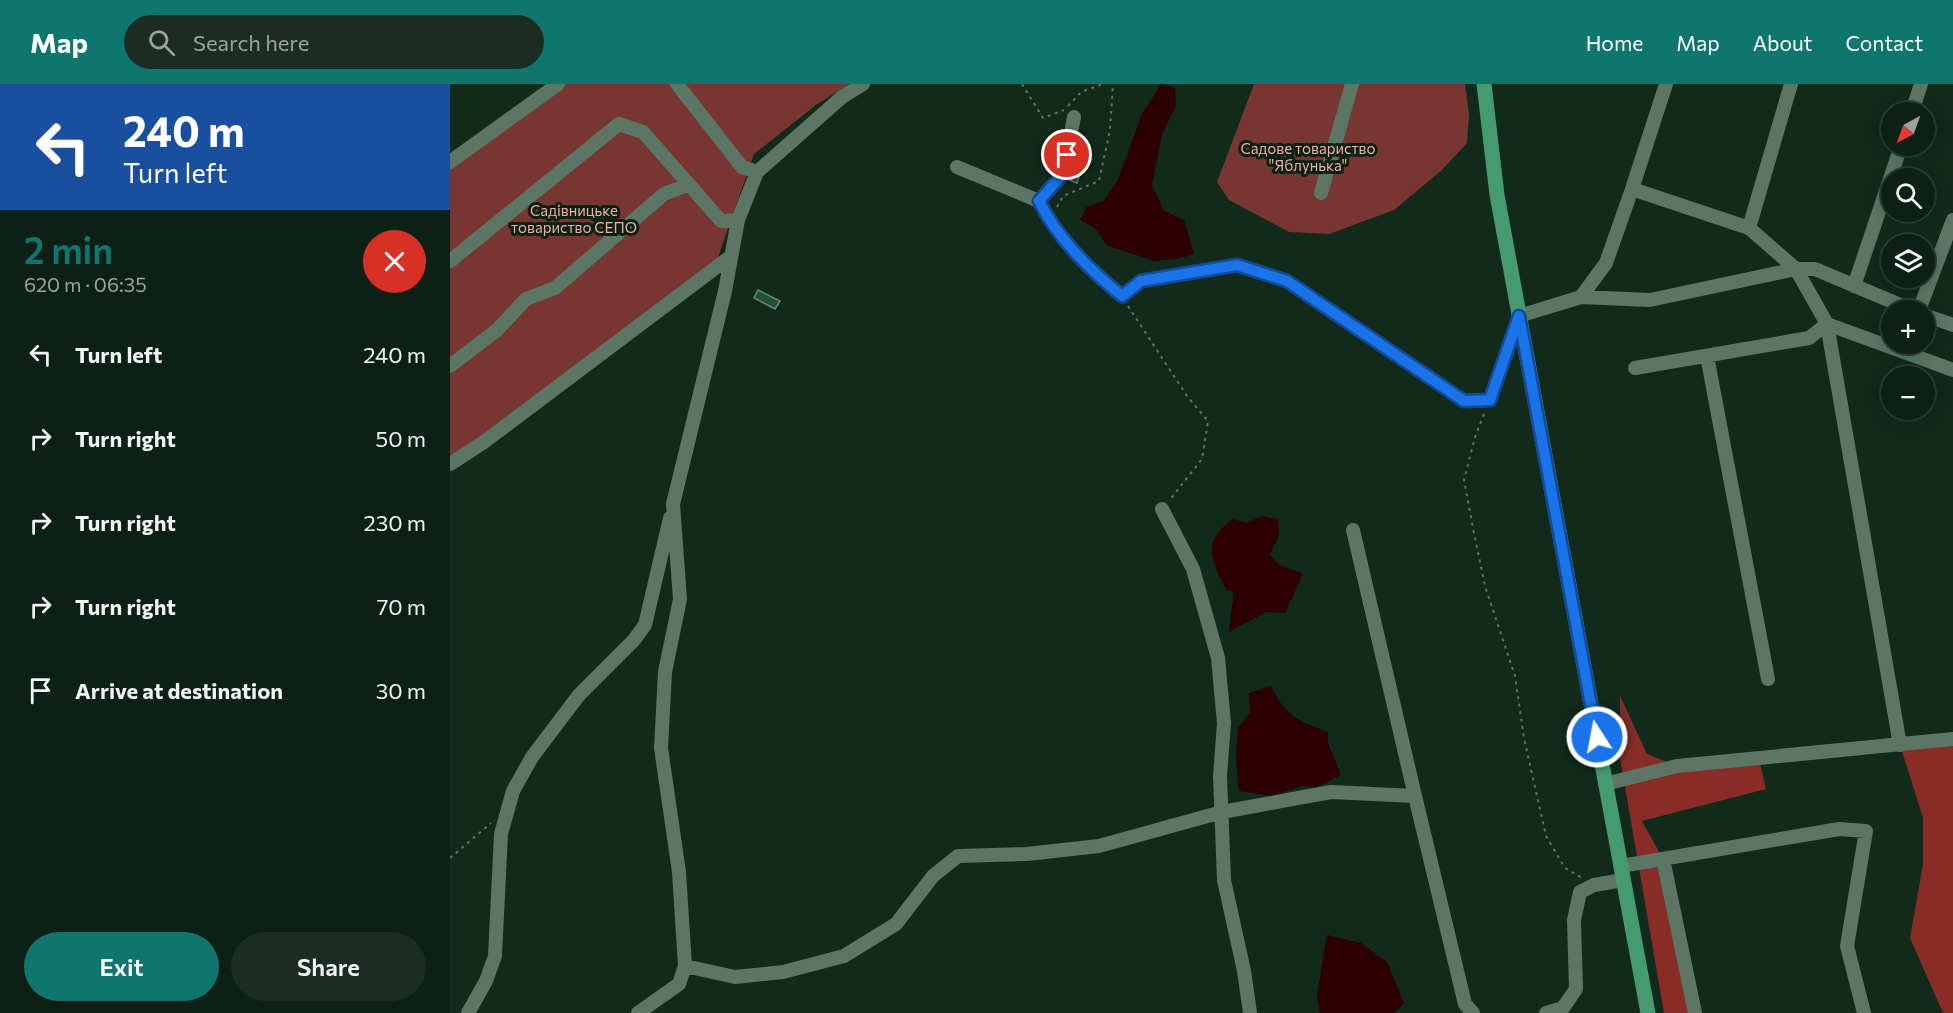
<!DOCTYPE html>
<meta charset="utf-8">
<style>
:root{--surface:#0d2015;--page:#1b2d22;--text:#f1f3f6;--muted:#9aa3a0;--line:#2d3e34;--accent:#0f766e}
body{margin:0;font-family:Commissioner,sans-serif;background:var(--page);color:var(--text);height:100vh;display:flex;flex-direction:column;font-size:22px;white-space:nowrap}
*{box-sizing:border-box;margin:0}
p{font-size:20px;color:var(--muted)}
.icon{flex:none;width:33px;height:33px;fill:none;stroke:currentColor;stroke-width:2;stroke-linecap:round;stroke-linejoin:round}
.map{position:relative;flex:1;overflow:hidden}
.side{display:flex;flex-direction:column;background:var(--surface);width:450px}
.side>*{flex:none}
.banner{background:#1a4fa0;color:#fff;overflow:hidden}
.needle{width:39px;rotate:221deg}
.buttons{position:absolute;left:1431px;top:18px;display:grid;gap:12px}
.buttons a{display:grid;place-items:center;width:54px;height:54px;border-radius:50%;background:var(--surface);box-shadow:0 3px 15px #0003,0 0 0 2px var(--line);font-size:30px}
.pin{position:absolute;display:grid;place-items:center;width:51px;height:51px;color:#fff;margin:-26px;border:3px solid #fff;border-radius:50%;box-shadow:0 2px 6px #0007}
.me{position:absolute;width:66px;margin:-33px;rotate:349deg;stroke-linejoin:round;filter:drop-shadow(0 0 4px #0008)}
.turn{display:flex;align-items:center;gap:21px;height:126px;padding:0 24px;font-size:27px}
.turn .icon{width:78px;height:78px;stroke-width:2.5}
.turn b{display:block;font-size:42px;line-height:51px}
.round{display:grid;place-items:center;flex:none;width:63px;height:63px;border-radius:32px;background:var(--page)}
.headline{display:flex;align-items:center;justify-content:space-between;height:102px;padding:0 24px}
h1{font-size:36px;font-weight:600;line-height:45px;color:var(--accent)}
.button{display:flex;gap:12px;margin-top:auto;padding:12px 24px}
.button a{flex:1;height:69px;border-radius:36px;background:var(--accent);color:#fff;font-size:24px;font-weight:600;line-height:69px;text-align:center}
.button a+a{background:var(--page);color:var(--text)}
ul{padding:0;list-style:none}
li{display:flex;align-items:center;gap:18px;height:84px;padding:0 24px}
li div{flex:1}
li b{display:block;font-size:22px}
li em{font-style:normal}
header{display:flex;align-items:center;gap:36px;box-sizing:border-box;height:84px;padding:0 30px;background:var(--accent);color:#fff}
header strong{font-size:28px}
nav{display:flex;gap:33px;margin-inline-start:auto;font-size:21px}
.search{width:420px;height:54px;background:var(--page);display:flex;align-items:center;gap:15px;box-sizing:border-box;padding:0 21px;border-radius:33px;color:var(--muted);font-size:22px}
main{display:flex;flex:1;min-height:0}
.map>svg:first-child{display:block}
.green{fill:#783630}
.forest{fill:#872c27}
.water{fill:#2c0001}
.building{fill:#1d5235;stroke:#6d8877;stroke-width:1.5}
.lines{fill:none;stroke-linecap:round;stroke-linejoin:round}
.path{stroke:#5e7366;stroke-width:2;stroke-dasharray:3 4.5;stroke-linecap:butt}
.minor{stroke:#5b7665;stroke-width:14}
.major{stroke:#449b6d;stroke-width:15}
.route-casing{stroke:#114b97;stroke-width:15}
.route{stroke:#1a73e8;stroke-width:10}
.labels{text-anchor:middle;stroke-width:6;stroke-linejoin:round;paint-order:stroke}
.park-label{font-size:15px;fill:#f8aba2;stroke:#072113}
</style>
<header>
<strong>Map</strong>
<div class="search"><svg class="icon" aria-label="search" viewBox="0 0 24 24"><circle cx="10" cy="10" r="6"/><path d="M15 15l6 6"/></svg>Search here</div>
<nav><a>Home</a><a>Map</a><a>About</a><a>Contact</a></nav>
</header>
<main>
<section class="side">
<div class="banner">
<div class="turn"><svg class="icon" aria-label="left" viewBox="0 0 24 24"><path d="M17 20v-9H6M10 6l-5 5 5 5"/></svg><div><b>240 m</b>Turn left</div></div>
</div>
<div class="headline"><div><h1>2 min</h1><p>620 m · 06:35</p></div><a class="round" style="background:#d93025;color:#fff"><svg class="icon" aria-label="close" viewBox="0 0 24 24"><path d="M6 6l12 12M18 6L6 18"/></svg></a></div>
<ul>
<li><svg class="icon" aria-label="left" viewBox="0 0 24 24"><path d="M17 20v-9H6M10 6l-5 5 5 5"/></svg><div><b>Turn left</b></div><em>240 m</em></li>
<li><svg class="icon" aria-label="right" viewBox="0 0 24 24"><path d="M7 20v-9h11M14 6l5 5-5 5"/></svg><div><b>Turn right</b></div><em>50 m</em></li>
<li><svg class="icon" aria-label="right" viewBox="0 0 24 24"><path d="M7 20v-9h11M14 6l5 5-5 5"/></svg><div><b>Turn right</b></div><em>230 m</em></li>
<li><svg class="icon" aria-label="right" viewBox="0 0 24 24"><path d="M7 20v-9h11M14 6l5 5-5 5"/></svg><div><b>Turn right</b></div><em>70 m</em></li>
<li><svg class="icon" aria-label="arrive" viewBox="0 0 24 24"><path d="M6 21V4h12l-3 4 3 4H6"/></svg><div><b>Arrive at destination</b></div><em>30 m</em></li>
</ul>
<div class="button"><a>Exit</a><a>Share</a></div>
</section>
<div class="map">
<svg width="1503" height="929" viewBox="0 0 1503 929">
<rect width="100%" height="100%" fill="#112a1c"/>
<!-- green -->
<path class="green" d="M108 0H399L366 21 304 70 266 179 0 375V79Z
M804 0H1015L1019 30 1017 59 992 86 944 126 879 150 839 148 779 116 767 98Z"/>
<!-- forest -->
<path class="forest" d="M1170 612 1197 670 1227 682 1309 675 1316 705 1192 737 1213 775 1245 929H1214L1170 674Z
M1503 655V929H1493L1460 854 1473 780V734L1450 661Z"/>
<!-- water -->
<path class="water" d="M711 0 725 4 726 22 712 50 702 101 714 127 734 136 744 170 727 175 705 177 658 162 645 144 630 136 637 123 653 117 667 98 692 30Z
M812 432 828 435 829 451 820 471 830 481 853 490 835 529 816 528 779 548 784 508 776 506C761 474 751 459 783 435L797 439Z
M821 602C835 632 848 637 878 648V659L891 691 867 703 852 702 822 712 789 707 786 675 788 644 800 629 799 609Z
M877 851 911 859 937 878 954 919 944 929H870L867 911Z"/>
<!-- building -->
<path class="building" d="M624 81 632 84 627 99 619 96Z
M308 206 330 217 325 225 304 214Z"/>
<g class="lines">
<!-- path -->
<path class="path" d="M572 0 593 34 614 26
M618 22 631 8 653 0
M607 123 613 112 649 97 660 46 663 0
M678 222 737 312 758 337 752 375 719 417
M1034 330 1025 353 1014 396 1023 444 1035 502 1065 592 1074 654 1096 752 1115 784 1132 794
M0 774 41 739"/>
<!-- minor -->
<path class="minor" d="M227 0 292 83 307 88
M1462 28 1471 0
M0 78 108 0
M507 83 589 117C608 155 639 185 672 212L691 197 787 181 837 197 1014 317 1040 316 1069 232 1131 213 1200 216 1346 185H1365L1462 226
M1182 105 1216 0
M871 109 902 0
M589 117 613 90 624 33
M1299 144 1341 0
M0 177 169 40 193 48 271 137 288 136
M1404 202 1451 62
M1131 213 1156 179 1182 105 1299 144 1346 185 1377 240 1450 661
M1469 226 1503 136
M1474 231 1503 241
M1257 272 1318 595
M0 282 47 246 76 215 105 204 214 110 237 101
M1185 284 1359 254 1377 240 1503 286
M0 380 34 358 280 173
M712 425 743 485 768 574 774 639 770 692 774 796 794 887 800 929
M903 446 965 712
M1155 700 1227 682 1503 655
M1213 775 1245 929
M1171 782 1389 745 1416 747 1397 862 1414 929
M235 882 285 893 333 888 394 872 446 840 483 792 508 772 577 770 649 762 772 728 881 708 965 712 1015 920 1023 929
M18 929 36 897 45 872 51 750 63 707 82 673 129 611 184 556 195 541 220 434
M188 929 229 900 235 882 229 788 211 664 215 588 230 515 223 420 275 207 288 136 307 88 392 13 413 0
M1096 929 1113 924 1126 905 1124 836 1130 808 1144 801 1173 796"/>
<!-- major -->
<path class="major" d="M1034 0 1047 111 1198 929"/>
</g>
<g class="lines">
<!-- route casing -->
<g class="route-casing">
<path id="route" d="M617 71 613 90 589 117C608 155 639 185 672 212L691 197 787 181 837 197 1014 317 1040 316 1069 232 1147 653"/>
</g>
<!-- route -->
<use href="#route" class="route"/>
</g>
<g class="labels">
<!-- park labels -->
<g class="park-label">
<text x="858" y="70">Садове товариство<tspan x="858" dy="17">"Яблунька"</tspan></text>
<text x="124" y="132">Садівницьке<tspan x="124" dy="17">товариство СЕПО</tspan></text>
</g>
</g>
</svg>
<div class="buttons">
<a><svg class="needle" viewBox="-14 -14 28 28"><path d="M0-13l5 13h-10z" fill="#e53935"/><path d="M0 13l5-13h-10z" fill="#9aa3a0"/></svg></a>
<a><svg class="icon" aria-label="search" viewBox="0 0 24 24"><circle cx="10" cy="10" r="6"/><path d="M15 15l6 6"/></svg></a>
<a><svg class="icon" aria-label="layers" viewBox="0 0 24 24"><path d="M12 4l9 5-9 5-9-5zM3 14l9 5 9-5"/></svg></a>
<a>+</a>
<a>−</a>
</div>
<div class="pin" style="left:617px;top:71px;background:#d93025"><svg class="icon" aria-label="arrive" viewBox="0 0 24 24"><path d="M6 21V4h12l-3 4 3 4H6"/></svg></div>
<svg class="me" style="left:1147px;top:653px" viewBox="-20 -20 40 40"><circle r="17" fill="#1a73e8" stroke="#fff" stroke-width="3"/><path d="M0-11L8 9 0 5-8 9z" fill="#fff"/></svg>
</div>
</main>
